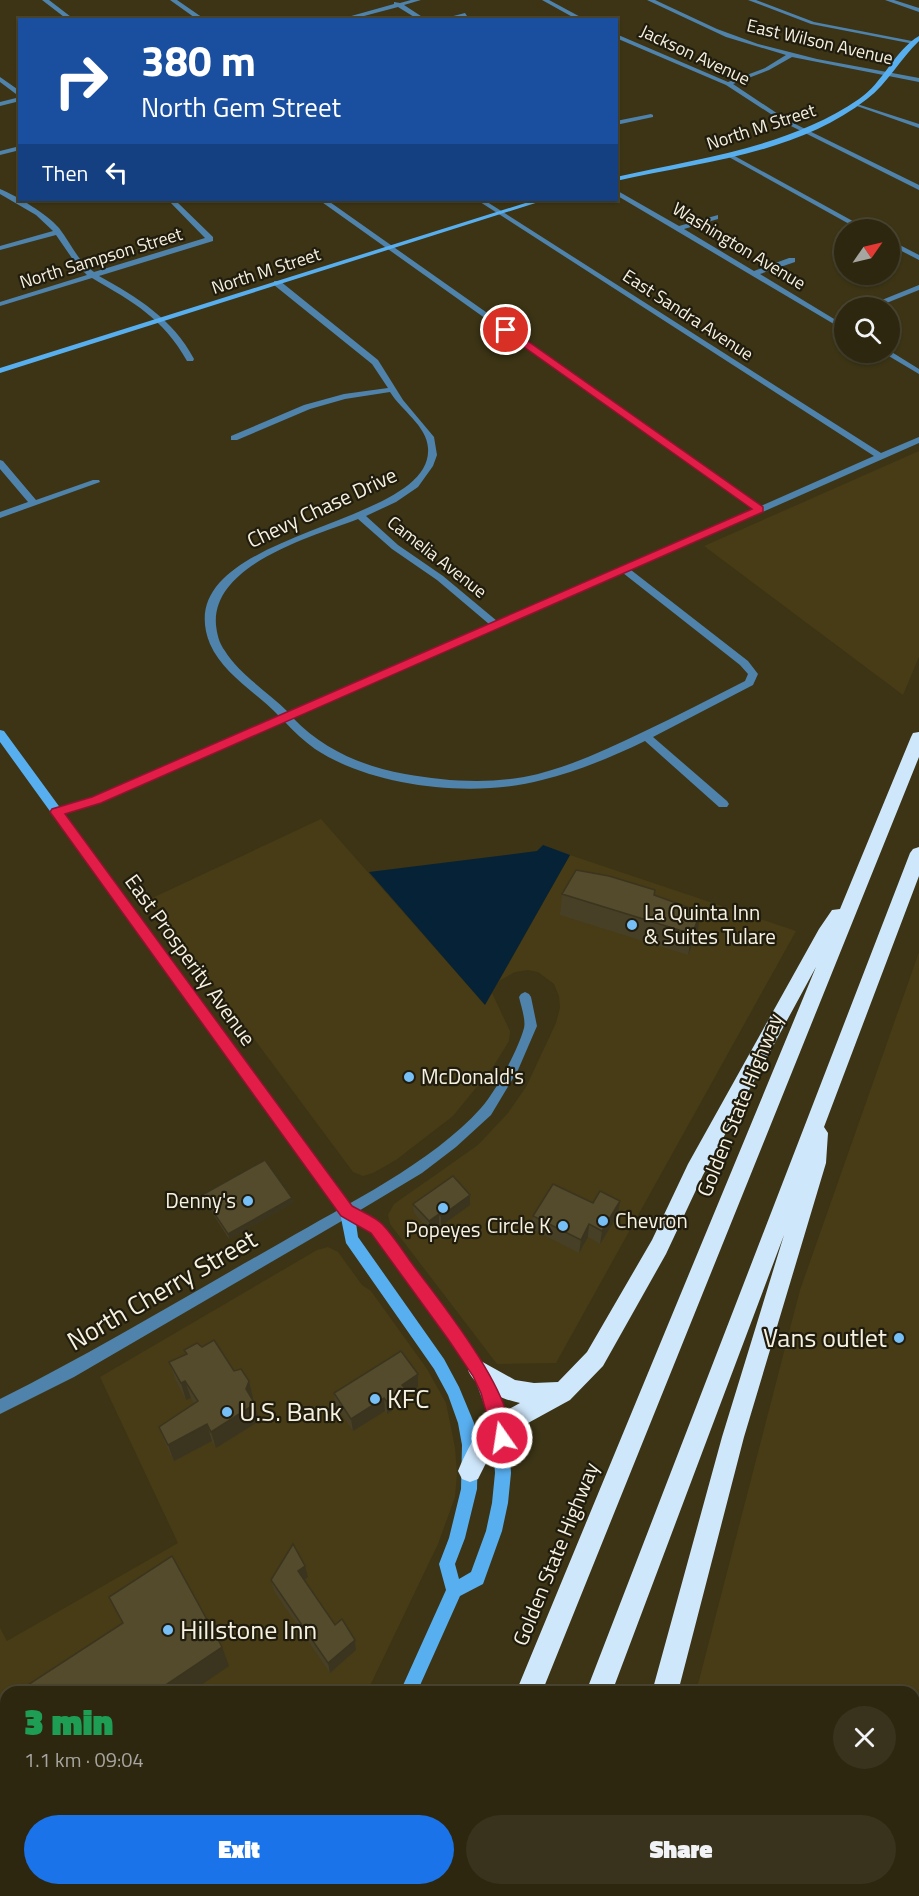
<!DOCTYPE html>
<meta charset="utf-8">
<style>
:root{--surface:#2d2710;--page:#39331e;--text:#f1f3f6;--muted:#a7a59f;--line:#484430;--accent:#1a73e8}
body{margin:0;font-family:"Titillium Web",sans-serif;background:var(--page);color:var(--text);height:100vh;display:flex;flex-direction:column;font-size:22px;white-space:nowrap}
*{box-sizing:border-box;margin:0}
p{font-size:20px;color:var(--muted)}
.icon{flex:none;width:33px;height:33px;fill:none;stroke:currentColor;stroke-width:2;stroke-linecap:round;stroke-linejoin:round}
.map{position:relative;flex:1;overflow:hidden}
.details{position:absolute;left:0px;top:1686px;width:920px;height:210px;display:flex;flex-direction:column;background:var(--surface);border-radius:18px 18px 0 0;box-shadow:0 2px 4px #0004,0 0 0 2px var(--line)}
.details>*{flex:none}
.banner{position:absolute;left:18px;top:18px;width:600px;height:183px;border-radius:0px;box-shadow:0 2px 4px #0004,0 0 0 2px var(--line);background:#1a4fa0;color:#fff;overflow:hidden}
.needle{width:39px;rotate:56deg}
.buttons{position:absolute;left:834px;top:219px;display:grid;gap:12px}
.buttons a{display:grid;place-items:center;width:66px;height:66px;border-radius:50%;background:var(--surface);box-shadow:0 2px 4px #0004,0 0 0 2px var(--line);font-size:30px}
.pin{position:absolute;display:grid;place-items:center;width:51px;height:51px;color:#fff;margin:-26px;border:3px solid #fff;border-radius:50%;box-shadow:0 2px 6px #0007}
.me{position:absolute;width:66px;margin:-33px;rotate:347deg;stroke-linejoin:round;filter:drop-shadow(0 0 4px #0008)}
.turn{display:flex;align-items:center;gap:21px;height:126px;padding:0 24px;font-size:27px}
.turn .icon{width:78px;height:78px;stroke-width:2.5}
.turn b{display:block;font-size:42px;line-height:51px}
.then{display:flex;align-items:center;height:57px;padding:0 24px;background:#0003;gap:12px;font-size:22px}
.round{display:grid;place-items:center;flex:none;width:63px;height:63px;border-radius:32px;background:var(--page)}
.overview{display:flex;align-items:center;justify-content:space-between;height:102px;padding:0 24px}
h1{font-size:36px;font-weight:800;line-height:45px;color:#1e9e55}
.action{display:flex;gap:12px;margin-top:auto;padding:12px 24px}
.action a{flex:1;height:69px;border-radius:36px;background:var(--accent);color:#fff;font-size:24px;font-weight:800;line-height:69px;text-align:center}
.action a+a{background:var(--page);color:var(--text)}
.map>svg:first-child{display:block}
.built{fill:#473c15}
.water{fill:#062236}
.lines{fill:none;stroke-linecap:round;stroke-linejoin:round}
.street{fill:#4f83ac;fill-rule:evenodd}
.secondary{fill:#58aff0;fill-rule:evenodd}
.highway{fill:#cfe7fb;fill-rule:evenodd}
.wall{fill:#484026}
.shaded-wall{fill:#3b341f}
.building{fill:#544b2c;stroke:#3b341f;stroke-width:1.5}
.route{fill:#e11d48;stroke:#92132f;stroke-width:1.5}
.poi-dot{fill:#77bff7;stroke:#201c0e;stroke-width:2}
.labels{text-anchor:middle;stroke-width:4.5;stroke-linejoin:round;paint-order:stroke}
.far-street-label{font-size:18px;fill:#f7f1e0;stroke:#201c0e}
.street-label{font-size:21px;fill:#f7f1e0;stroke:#201c0e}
.poi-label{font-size:21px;fill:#f7f1e0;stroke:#201c0e;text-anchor:start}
.near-street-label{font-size:26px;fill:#f7f1e0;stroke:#201c0e}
.near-poi-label{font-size:26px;fill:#f7f1e0;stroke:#201c0e;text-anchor:start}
</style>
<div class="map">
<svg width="919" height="1896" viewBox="0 0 919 1896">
<rect width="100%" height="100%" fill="#3c3415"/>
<!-- built -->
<path class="built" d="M919 451V657L903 695 704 546Z
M321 819 484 1004 492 993 510 1031 509 1041 493 1067 453 1116 396 1160 373 1173 363 1176 353 1172 150 899Z
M570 855 796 931 556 1363 497 1364 390 1224 388 1215 394 1204 478 1145 508 1113 526 1087 556 1023 560 1008 559 996 554 984 538 972 528 970 515 972 499 981Z
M919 952V1896H646L647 1890H914V1692H696L800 1290Z
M328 1247 338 1252 362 1285 371 1291 427 1369 446 1403 455 1448 457 1474 455 1497 438 1544 367 1692H6V1890H270L267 1896H0V1628L7 1641 178 1543 100 1377 317 1250Z"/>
<!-- water -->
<path class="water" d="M543 845 570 855 485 1005 369 872 537 851Z"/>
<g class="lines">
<!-- street -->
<path class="street" d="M42 0H49L75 20H68Z
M170 0H177L206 20H198Z
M411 0H421L404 5 427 20H419L398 7 349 20H337L394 4V2L400 3Z
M542 0H549L586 20H578Z
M647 0H655L717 29 758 44 817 59 919 78V82L792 57 769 70 733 84 787 120 919 185V190L783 122 726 85 616 38V34L728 82 765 68 786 55 726 37Z
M748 0H756L814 22 917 42 914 44 811 24Z
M885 0H894L919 8V12Z
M465 13 467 16 452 20H438Z
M0 77 20 91V97L0 82Z
M20 97V101L0 106V102Z
M854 103 919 124V128L854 105Z
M651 114 653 115V117L616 125V121Z
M20 146V150L0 155V151Z
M729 153 731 154 869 230H860L727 156V154Z
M0 189C18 197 46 213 59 228 71 243 77 261 94 272L205 238 168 200H175L213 237V241L99 276C137 297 173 319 194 359L193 361H187C163 318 133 302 92 278L0 306V302L87 275 76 264 56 235 0 250V246L53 231 36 215 0 194Z
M616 190 679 226 718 215V219L684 229 754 271 789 258H795V262L760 274 844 325V330L616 195Z
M319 200H327L761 506 874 456 477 200H484L881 453 919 437V443L631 570 748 661 758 674 753 685 653 737 727 801 729 804 727 807H719L645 741C612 757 578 771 542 780 475 798 374 788 315 749 304 741 294 732 285 722L100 803 57 816 53 815 51 812 53 809 92 797 279 716C257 693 223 674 210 644 164 530 434 529 428 448 427 426 401 410 390 392L345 399 310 409 237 440H231V436L304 405 344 394 388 388 372 364 274 285V281H280L378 360 403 400 434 437 437 455 433 466 418 487 396 502 366 516 398 545 443 576 497 621 753 509ZM358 519 392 549 437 580 489 624 288 712C268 692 239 674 225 651 219 643 217 634 216 625 211 564 314 536 358 519ZM623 573 740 665 748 674 745 681C711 698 677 716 643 732 605 750 566 769 524 777 485 784 444 781 405 774 362 766 324 750 293 718Z
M890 240 919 255V260L890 245Z
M919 285V290L874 308H862Z
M890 351 919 369V374L882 352H890Z
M0 460 3 461 36 500 93 480H99L100 482 0 518V512L28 502 0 469Z
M525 992 529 994 531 997 537 1026 518 1070 491 1115 456 1147 422 1173 352 1215 74 1377 0 1414V1399C96 1351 188 1295 282 1242 345 1205 432 1163 481 1108 496 1091 518 1050 524 1028 526 1020 521 1006 519 997L521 994Z"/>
<!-- secondary -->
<path class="secondary" d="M919 36V41C900 59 888 83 867 99 797 154 701 162 616 181V177C700 158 787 148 859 99 883 83 895 50 919 36Z
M535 200H545L0 373V368Z
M0 730 4 731 352 1207 382 1225 459 1328 484 1365 508 1426 511 1473 508 1503 502 1531 483 1584 460 1596 417 1692H400L446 1590 439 1564 449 1538 461 1489 462 1445 458 1423 448 1395 434 1369 346 1243 340 1213 0 742ZM356 1223 372 1233 473 1374 492 1426 495 1473 492 1503 486 1531 471 1572 459 1579 455 1564 465 1538 477 1489 478 1445 474 1423 459 1387 444 1359 358 1237Z
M308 1890H327L325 1896H306Z"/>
<!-- highway -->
<path class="highway" d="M919 732V757L542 1692H516L816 967 703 1175 666 1254 603 1366 570 1400 508 1434 495 1445 478 1479 470 1482 462 1479 458 1471C476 1430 481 1424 520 1403 501 1399 476 1389 468 1370L471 1363 479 1360 515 1380 534 1383 558 1382 587 1352 652 1240 688 1164 819 929 832 910 840 909 911 737 913 733Z
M919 847V876L824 1127 828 1133 826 1163 744 1437 678 1692H652L722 1437 784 1235 612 1692H586L910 853 913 849Z
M434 1890H462L459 1896H431Z
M509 1890H537L534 1896H506Z
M599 1890H627L626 1896H598Z"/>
</g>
<!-- wall -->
<path class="wall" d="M655 890V895L697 934 688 955 560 915 562 894Z
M202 1195 292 1198 293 1203 229 1239 204 1200Z
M470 1195V1205L441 1226 439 1224 430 1231 414 1213 413 1204Z
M620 1201 618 1215 600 1244 588 1237 579 1253 532 1229 533 1216 593 1203Z
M202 1347 234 1371 249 1381 253 1398 252 1400 255 1404 259 1421 216 1448 212 1441 174 1461 165 1443 159 1427 194 1403 191 1398 186 1400 175 1379 169 1362 186 1355 184 1350Z
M418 1387 405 1396V1401L387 1414 385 1411 353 1431 336 1406 334 1393Z
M308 1577 304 1580 335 1625 355 1640 356 1650 330 1673 274 1591 271 1580Z
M759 1890H849L853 1896H764Z"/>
<!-- shaded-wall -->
<path class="shaded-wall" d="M701 912 697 934 688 955 692 934Z
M470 1195V1205L441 1226V1216Z
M292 1198 293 1203 229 1239 228 1234Z
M620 1201 618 1215 600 1244 602 1231Z
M439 1214V1224L430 1231 429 1221Z
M589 1224 588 1237 579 1253 581 1240Z
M418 1374V1387L405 1396V1401L387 1414 386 1401 402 1385Z
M185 1381 191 1398 186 1400 181 1383Z
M249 1381 253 1398 250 1406 246 1389Z
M384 1398 385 1411 353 1431 351 1419Z
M255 1404 259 1421 216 1448 211 1432Z
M207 1424 212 1441 174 1461 168 1445Z
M305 1566 308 1577 301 1582 298 1571Z
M355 1640 356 1650 330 1673 328 1663Z
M222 1647 229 1666 191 1692H155Z
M168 1890H170L168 1896H165Z"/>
<!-- building -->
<path class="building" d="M576 870 609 876 655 890 654 895 701 912 692 934 562 894Z
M265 1160 292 1198 228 1234 202 1195Z
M453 1176 470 1195 441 1216 439 1214 429 1221 413 1204Z
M553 1184 593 1203 600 1191 620 1201 602 1231 589 1224 581 1240 533 1216Z
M214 1340 234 1371 241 1369 249 1381 246 1389 255 1404 211 1432 207 1424 168 1445 159 1427 198 1401 185 1381 181 1383 169 1362 187 1354 184 1350 197 1343 202 1347Z
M401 1351 418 1374 402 1385 405 1388 386 1401 384 1398 351 1419 334 1393Z
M293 1544 305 1566 298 1571 335 1625 342 1619 355 1640 328 1663 271 1580Z
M172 1556 222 1647 155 1692H17L123 1623 109 1597Z
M68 1890H168L165 1896H62Z
M773 1890H849L853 1896H769L774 1891Z"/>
<!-- route -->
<path class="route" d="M503 328H509L763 507V512L101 803 65 814 352 1206C362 1212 376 1217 383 1225 397 1240 407 1258 419 1273 442 1304 524 1406 508 1444L502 1447 495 1444 481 1393 473 1376 448 1339 371 1233 341 1216 50 812 52 809 92 797 752 509 503 332Z"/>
<!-- markers -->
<g class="poi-dot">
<circle cx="632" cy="925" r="6"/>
<circle cx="409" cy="1077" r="6"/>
<circle cx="248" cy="1201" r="6"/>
<circle cx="443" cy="1208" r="6"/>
<circle cx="603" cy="1221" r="6"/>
<circle cx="563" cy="1226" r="6"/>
<circle cx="899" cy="1338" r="6"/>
<circle cx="375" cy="1399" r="6"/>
<circle cx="227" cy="1412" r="6"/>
<circle cx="168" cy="1630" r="6"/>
</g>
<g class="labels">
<!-- far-street labels -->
<g class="far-street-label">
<text transform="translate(820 42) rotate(13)" y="6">East Wilson Avenue</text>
<text transform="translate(695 55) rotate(25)" y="6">Jackson Avenue</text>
<text transform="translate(761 127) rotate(-18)" y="6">North M Street</text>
<text transform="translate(739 246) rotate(31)" y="6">Washington Avenue</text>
<text transform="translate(101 258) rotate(-17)" y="6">North Sampson Street</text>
<text transform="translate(266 271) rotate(-18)" y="6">North M Street</text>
<text transform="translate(688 315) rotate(33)" y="6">East Sandra Avenue</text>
<text transform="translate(437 557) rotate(38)" y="6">Camelia Avenue</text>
</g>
<!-- street labels -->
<g class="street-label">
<text transform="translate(322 508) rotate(-25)" y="7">Chevy Chase Drive</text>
<text transform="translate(190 960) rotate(54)" y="7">East Prosperity Avenue</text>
<text transform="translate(740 1105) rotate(-68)" y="7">Golden State Highway</text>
<text transform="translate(556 1554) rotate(-68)" y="7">Golden State Highway</text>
</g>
<!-- poi labels -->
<g class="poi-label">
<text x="644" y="920">La Quinta Inn<tspan x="644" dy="24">&amp; Suites Tulare</tspan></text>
<text x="421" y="1084">McDonald's</text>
<text x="236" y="1208" text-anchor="end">Denny's</text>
<text x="615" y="1228">Chevron</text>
<text x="551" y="1233" text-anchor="end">Circle K</text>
<text x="443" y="1237" text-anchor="middle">Popeyes</text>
</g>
<!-- near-street labels -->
<g class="near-street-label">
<text transform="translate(162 1290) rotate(-30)" y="9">North Cherry Street</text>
</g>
<!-- near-poi labels -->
<g class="near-poi-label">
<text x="887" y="1347" text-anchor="end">Vans outlet</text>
<text x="387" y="1408">KFC</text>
<text x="239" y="1421">U.S. Bank</text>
<text x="180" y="1639">Hillstone Inn</text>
</g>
</g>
</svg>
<div class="buttons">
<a><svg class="needle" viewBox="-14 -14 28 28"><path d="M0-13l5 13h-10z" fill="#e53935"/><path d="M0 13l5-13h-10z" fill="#a7a59f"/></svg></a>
<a><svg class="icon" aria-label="search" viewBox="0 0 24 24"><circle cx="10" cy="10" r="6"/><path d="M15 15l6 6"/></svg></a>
</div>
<div class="pin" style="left:506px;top:330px;background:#d93025"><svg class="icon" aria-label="arrive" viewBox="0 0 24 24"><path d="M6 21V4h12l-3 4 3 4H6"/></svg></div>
<svg class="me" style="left:502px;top:1438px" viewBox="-20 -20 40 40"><circle r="17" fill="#e11d48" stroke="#fff" stroke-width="3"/><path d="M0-11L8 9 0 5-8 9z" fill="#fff"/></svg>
<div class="banner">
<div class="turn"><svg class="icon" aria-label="right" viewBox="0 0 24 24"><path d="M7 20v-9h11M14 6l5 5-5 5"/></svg><div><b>380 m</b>North Gem Street</div></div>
<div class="then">Then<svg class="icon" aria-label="left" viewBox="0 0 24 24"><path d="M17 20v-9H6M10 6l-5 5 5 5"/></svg></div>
</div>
<section class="details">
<div class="overview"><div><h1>3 min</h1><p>1.1 km · 09:04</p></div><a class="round"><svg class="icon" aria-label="close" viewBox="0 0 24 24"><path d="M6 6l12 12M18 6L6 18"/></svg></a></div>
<div class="action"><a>Exit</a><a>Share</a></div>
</section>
</div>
